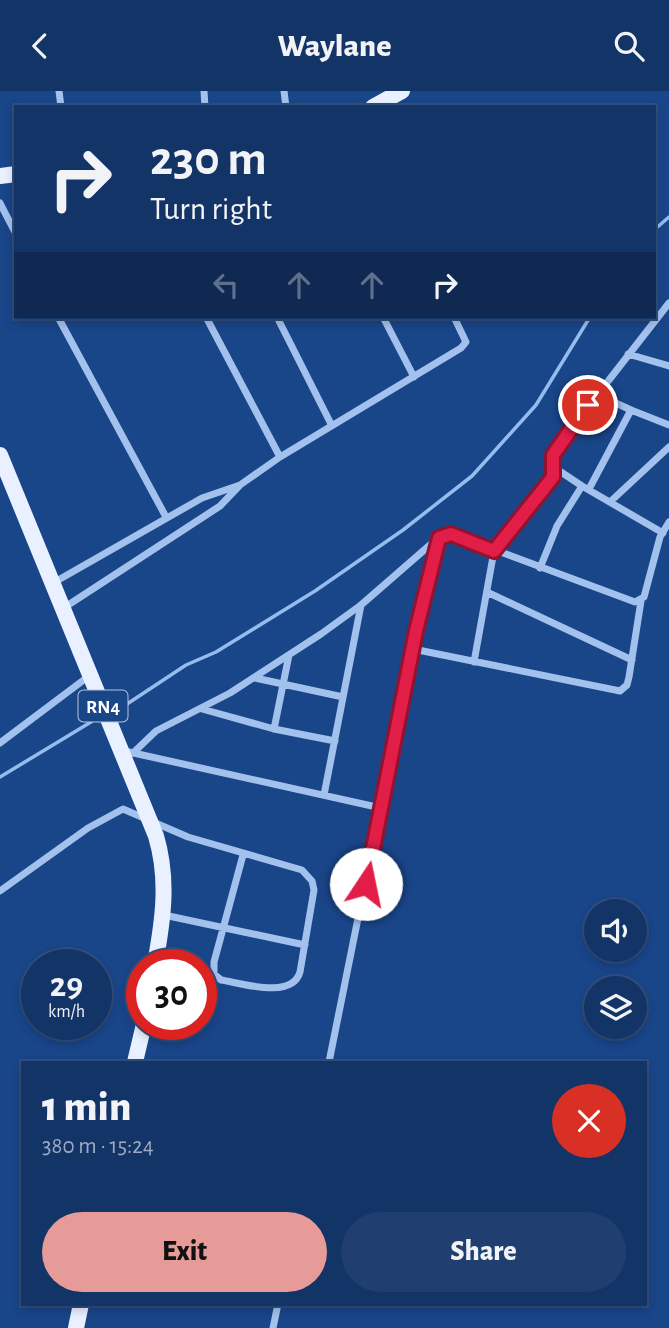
<!DOCTYPE html>
<meta charset="utf-8">
<style>
:root{--surface:#133467;--page:#203f70;--text:#f1f3f6;--muted:#9daac0;--line:#324f7b;--accent:#e69b98}
body{margin:0;font-family:"Alegreya Sans",sans-serif;background:var(--page);color:var(--text);height:100vh;display:flex;flex-direction:column;font-size:26px;white-space:nowrap}
*{box-sizing:border-box;margin:0}
p{font-size:23px;color:var(--muted)}
.icon{flex:none;width:38px;height:38px;fill:none;stroke:currentColor;stroke-width:2;stroke-linecap:round;stroke-linejoin:round}
.map{position:relative;flex:1;overflow:hidden}
.sheet{position:absolute;left:21px;top:970px;width:626px;height:245px;display:flex;flex-direction:column;background:var(--surface);border-radius:0px;box-shadow:0 4px 10px #0003,0 0 0 2px var(--line)}
.sheet>*{flex:none}
.hud{position:absolute;left:14px;top:14px;width:642px;height:214px;border-radius:0px;box-shadow:0 4px 10px #0003,0 0 0 2px var(--line);background:#133467;color:var(--text);overflow:hidden}
.tools{position:absolute;left:584px;top:808px;display:grid;gap:14px}
.tools a{display:grid;place-items:center;width:63px;height:63px;border-radius:50%;background:var(--surface);box-shadow:0 4px 10px #0003,0 0 0 2px var(--line);font-size:35px}
.speed{position:absolute;left:21px;top:858px;display:flex;gap:14px;font-size:35px;font-weight:700;text-align:center}
.speed>*{display:grid;place-content:center;width:91px;height:91px;border-radius:50%;background:var(--surface);box-shadow:0 4px 10px #0003,0 0 0 2px var(--line);line-height:1}
.speed small{font-size:18px;font-weight:400}
.speed .limit{border:10px solid #d22;background:#fff;color:#111}
.pin{position:absolute;display:grid;place-items:center;width:60px;height:60px;color:#fff;margin:-30px;border:4px solid #fff;border-radius:50%;box-shadow:0 2px 7px #0007}
.me{position:absolute;width:77px;margin:-38px;rotate:11deg;stroke-linejoin:round;filter:drop-shadow(0 0 5px #0008)}
.turn{display:flex;align-items:center;gap:24px;height:147px;padding:0 21px;font-size:32px}
.turn .icon{width:91px;height:91px;stroke-width:2.5}
.turn b{display:block;font-size:49px;line-height:60px}
.lanes{display:flex;align-items:center;height:66px;padding:0 21px;background:#0003;justify-content:center;gap:35px;direction:ltr}
.lanes .off{opacity:.35}
.round{display:grid;place-items:center;flex:none;width:74px;height:74px;border-radius:37px;background:var(--page)}
.headline{display:flex;align-items:center;justify-content:space-between;height:119px;padding:0 21px}
h1{font-size:42px;font-weight:800;line-height:52px}
.action{display:flex;gap:14px;margin-top:auto;padding:14px 21px}
.action a{flex:1;height:80px;border-radius:42px;background:var(--accent);color:#111;font-size:28px;font-weight:800;line-height:80px;text-align:center}
.action a+a{background:var(--page);color:var(--text)}
header{display:flex;justify-content:space-between;align-items:center;height:91px;padding:0 21px;background:var(--surface);font-size:32px;font-weight:800}
.map>svg:first-child{display:block}
.lines{fill:none;stroke-linecap:round;stroke-linejoin:round}
.stream{stroke:#95bbef;stroke-width:3.5}
.minor{stroke:#a3c1ed;stroke-width:7}
.primary{stroke:#e9f0ff;stroke-width:16}
.route-casing{stroke:#92132f;stroke-width:18}
.route{stroke:#e11d48;stroke-width:12}
.labels{text-anchor:middle;stroke-width:7;stroke-linejoin:round;paint-order:stroke}
.shield{fill:#194589;stroke:#bac7dc;stroke-width:2}
.shield-label{font-size:19px;font-weight:bold;fill:#fff}
</style>
<header><svg class="icon" aria-label="back" viewBox="0 0 24 24"><path d="M15 5l-7 7 7 7"/></svg>Waylane<svg class="icon" aria-label="search" viewBox="0 0 24 24"><circle cx="10" cy="10" r="6"/><path d="M15 15l6 6"/></svg></header>
<div class="map">
<svg width="669" height="1237" viewBox="0 0 669 1237">
<rect width="100%" height="100%" fill="#194589"/>
<g class="lines">
<!-- stream -->
<path class="stream" d="M654 139 669 126
M121 617 186 574 216 561 315 500 403 439 472 385 536 314 590 226
M0 686 91 631"/>
<!-- minor -->
<path class="minor" d="M59 0 61 16
M204 0 205 16
M284 0 286 16
M0 112 16 143
M58 226 166 426
M206 226 280 366
M277 226 331 333
M383 226 414 286
M628 263 669 275
M631 319 669 334
M552 375 582 395
M589 398 631 319 596 303
M610 411 669 356
M540 477 557 435 582 395 663 442
M53 492 202 407 240 394
M489 502 632 569
M62 518 220 415 240 394 280 366 461 257 466 251 454 226
M413 558 620 600 627 594 629 586 641 510
M289 564 274 638 335 650
M474 571 494 460 553 386 551 369 563 348 669 212
M255 587 343 606
M202 618 274 638
M0 652 89 585
M129 661 381 717
M133 662 156 640 230 602 321 543 361 514 438 447 451 443 463 447 635 511 644 506 660 446 669 431
M324 704 361 514
M0 800 88 737 123 718 188 746 302 779 312 790 314 799 300 881C292 909 241 892 221 889L214 883V871L243 764
M164 824 305 854
M329 971 416 540 438 447
M273 1237 278 1213"/>
<!-- primary -->
<path class="primary" d="M373 16 402 0
M0 85 16 83
M0 364 156 745C169 789 163 829 155 873
M135 971 144 933
M76 1237 81 1213"/>
</g>
<g class="lines">
<!-- route casing -->
<g class="route-casing">
<path id="route" d="M366 793 416 540 439 447 451 443 494 460 553 386V364L588 314"/>
</g>
<!-- route -->
<use href="#route" class="route"/>
</g>
<g class="labels">
<!-- shield labels -->
<rect class="shield" x="78.5" y="599.5" width="49" height="31" rx="5"/>
<g class="shield-label">
<text x="103" y="622">RN4</text>
</g>
</g>
</svg>
<div class="tools">
<a><svg class="icon" aria-label="sound" viewBox="0 0 24 24"><path d="M4 9h4l5-4v14l-5-4H4zM17 9q2 3 0 6"/></svg></a>
<a><svg class="icon" aria-label="layers" viewBox="0 0 24 24"><path d="M12 4l9 5-9 5-9-5zM3 14l9 5 9-5"/></svg></a>
</div>
<div class="speed"><div>29<small>km/h</small></div><div class="limit">30</div></div>
<div class="pin" style="left:588px;top:314px;background:#d93025"><svg class="icon" aria-label="arrive" viewBox="0 0 24 24"><path d="M6 21V4h12l-3 4 3 4H6"/></svg></div>
<svg class="me" style="left:366px;top:793px" viewBox="-20 -20 40 40"><circle r="19" fill="#fff"/><path d="M0-13L10 11 0 6-10 11z" fill="#e11d48"/></svg>
<div class="hud">
<div class="turn"><svg class="icon" aria-label="right" viewBox="0 0 24 24"><path d="M7 20v-9h11M14 6l5 5-5 5"/></svg><div><b>230 m</b>Turn right</div></div>
<div class="lanes"><svg class="icon off" aria-label="left" viewBox="0 0 24 24"><path d="M17 20v-9H6M10 6l-5 5 5 5"/></svg><svg class="icon off" aria-label="ahead" viewBox="0 0 24 24"><path d="M12 20V5M6 11l6-6 6 6"/></svg><svg class="icon off" aria-label="ahead" viewBox="0 0 24 24"><path d="M12 20V5M6 11l6-6 6 6"/></svg><svg class="icon" aria-label="right" viewBox="0 0 24 24"><path d="M7 20v-9h11M14 6l5 5-5 5"/></svg></div>
</div>
<section class="sheet">
<div class="headline"><div><h1>1 min</h1><p>380 m · 15:24</p></div><a class="round" style="background:#d93025;color:#fff"><svg class="icon" aria-label="close" viewBox="0 0 24 24"><path d="M6 6l12 12M18 6L6 18"/></svg></a></div>
<div class="action"><a>Exit</a><a>Share</a></div>
</section>
</div>
